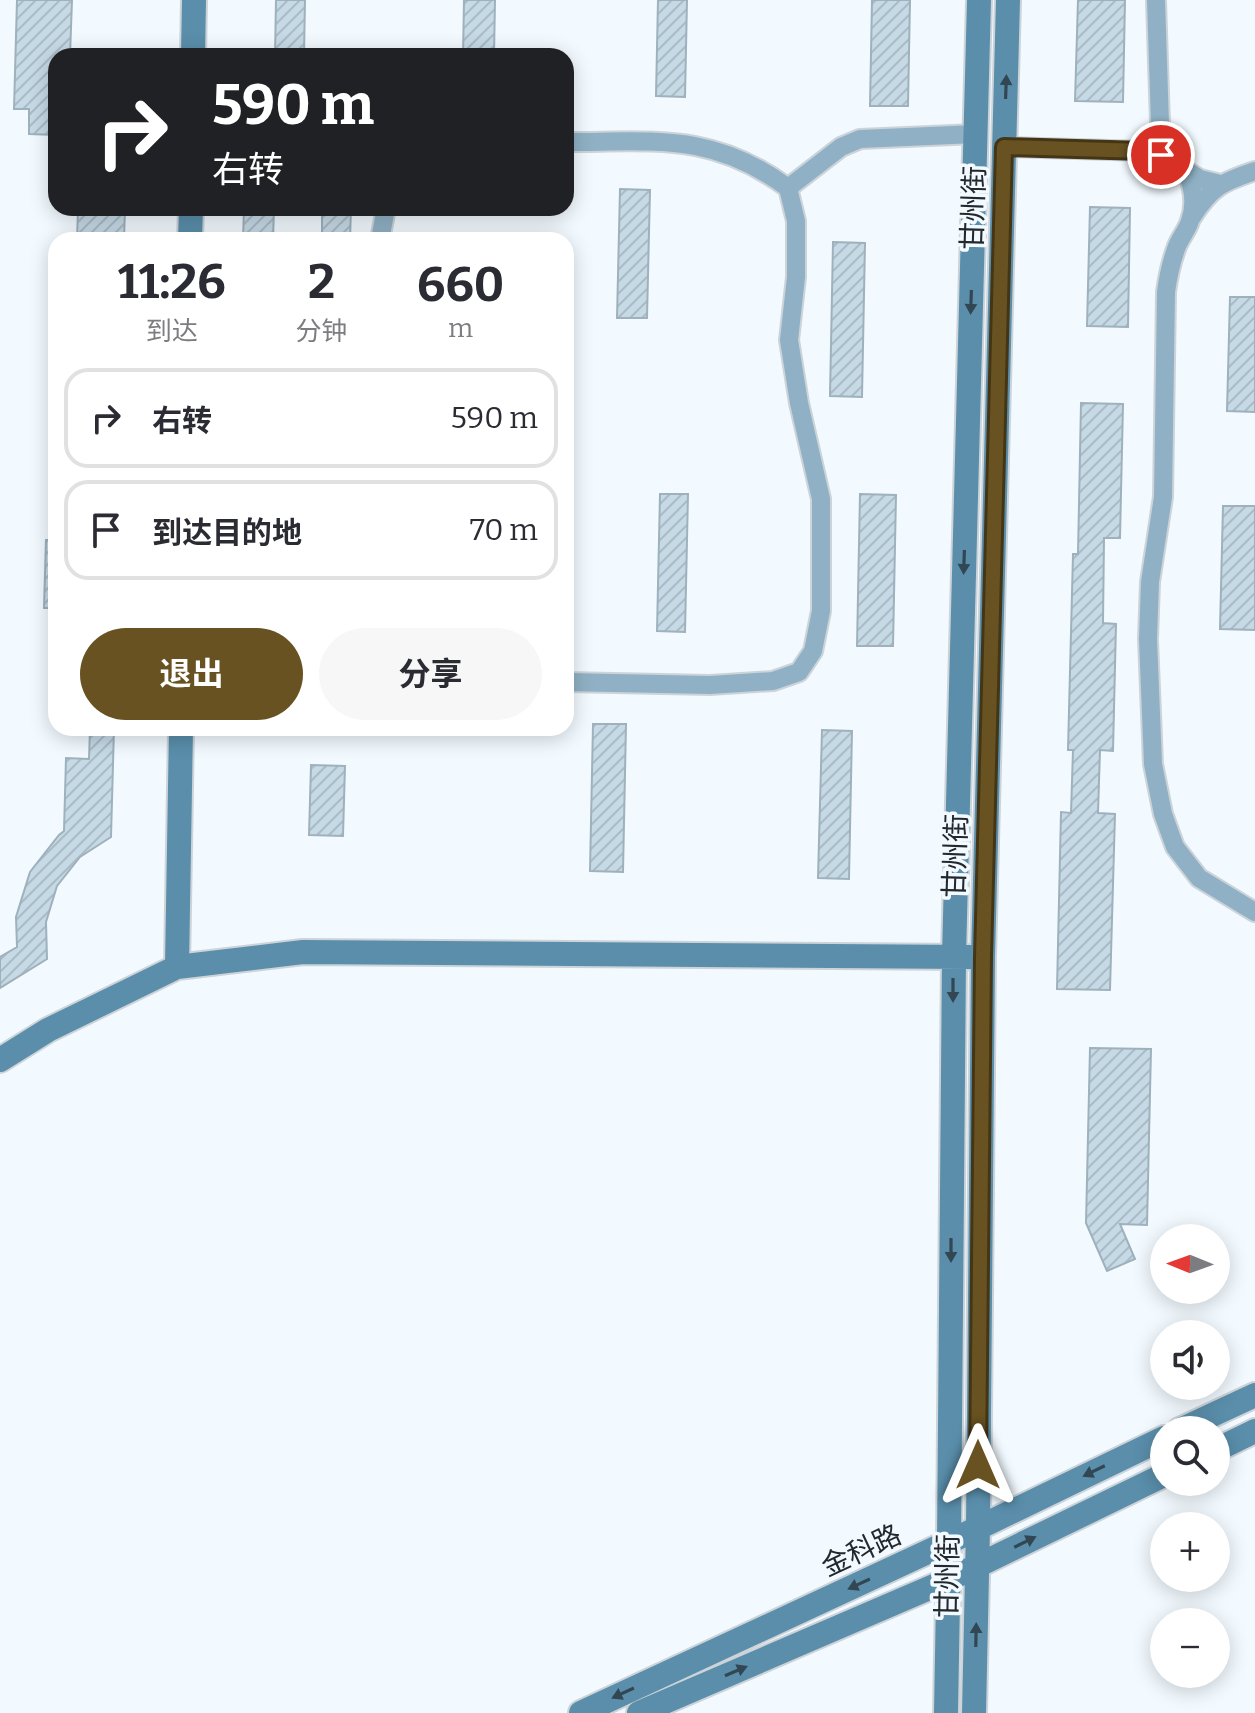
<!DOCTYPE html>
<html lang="zh">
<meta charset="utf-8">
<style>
:root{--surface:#fff;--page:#f7f7f7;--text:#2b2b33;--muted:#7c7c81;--line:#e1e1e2;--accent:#685221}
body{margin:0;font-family:Bitter,"Noto Sans SC",serif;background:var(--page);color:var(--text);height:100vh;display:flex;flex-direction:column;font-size:30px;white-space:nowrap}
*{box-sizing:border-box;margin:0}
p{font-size:26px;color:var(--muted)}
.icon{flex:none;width:44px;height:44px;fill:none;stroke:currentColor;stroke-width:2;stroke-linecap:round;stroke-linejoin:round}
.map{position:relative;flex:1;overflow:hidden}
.drawer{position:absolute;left:48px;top:232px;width:526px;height:504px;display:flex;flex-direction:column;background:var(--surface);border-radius:24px;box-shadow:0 4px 20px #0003}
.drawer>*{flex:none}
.top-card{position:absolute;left:48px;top:48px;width:526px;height:168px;border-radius:24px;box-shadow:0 4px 20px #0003;background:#202124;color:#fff;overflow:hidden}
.needle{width:52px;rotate:271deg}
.controls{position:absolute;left:1150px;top:1224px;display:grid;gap:16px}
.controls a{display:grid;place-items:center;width:80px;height:80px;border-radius:50%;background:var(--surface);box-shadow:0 4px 20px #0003;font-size:40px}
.pin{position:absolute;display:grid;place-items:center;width:68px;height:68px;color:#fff;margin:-34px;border:4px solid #fff;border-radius:50%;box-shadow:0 2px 8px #0007}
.me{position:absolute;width:88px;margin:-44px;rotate:0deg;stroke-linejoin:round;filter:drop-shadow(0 0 6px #0008)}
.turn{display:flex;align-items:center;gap:28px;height:168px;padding:0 32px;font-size:36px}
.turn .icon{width:104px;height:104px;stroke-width:2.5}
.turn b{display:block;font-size:56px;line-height:68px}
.eta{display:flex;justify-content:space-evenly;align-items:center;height:136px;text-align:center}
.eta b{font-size:48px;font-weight:700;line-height:56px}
.button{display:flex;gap:16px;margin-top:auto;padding:16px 32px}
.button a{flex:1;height:92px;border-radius:48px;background:var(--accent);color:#fff;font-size:32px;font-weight:700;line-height:92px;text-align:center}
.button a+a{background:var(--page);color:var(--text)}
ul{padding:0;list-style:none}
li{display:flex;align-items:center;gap:24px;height:100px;margin:0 16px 12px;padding:0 16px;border:4px solid var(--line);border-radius:24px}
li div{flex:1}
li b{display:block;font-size:30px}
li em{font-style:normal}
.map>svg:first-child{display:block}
.building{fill:url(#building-hatch);stroke:#9eb1bd;stroke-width:2}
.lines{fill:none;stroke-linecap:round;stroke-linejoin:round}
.street-casing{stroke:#ccd4d9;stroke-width:22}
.secondary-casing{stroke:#ccd4d9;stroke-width:28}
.street{stroke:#90b1c5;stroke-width:18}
.secondary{stroke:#5a8eab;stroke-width:24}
.oneway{fill:#324753}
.route-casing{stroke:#443515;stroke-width:20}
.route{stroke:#685221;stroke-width:14}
.labels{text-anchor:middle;stroke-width:7;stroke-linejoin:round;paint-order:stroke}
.street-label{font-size:28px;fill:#21292d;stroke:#f2faff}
</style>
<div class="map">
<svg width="1255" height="1713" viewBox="0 0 1255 1713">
<defs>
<pattern id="building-hatch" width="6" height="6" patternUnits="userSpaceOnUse" patternTransform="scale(2)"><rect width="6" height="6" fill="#c6dae6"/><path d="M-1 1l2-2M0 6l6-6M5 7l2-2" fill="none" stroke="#aabbc6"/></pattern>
</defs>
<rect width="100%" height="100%" fill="#f2faff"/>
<!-- building -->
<path class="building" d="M17 0H72L70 56H56V135L29 134V109H14Z
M276 0H305L304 56H275Z
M464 0H495L494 56H463Z
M658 0H687L685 97 656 96Z
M872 0H910L908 106H870Z
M1078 0H1125L1123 102 1075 101Z
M620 189 650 190 647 318H617Z
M1090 207 1130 208 1128 327 1087 326Z
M78 208H125L124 240H77Z
M244 208H274L273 240H243Z
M322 208H351L350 240H322Z
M833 242 865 243 862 397 830 396Z
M1230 297H1255V412L1227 411Z
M1081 403 1123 404 1120 538H1104L1103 623 1116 624 1113 751 1100 750 1098 813 1115 814 1110 990 1057 989 1061 812 1071 813 1073 750H1068L1073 554H1078Z
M660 494H688L685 632 657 631Z
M860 494 896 495 893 646H857Z
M1223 506H1255V630L1220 629Z
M46 540H56V608H44Z
M593 724H626L623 872 590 871Z
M90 728H114L111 837 80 857 57 886 46 922 47 959 0 988V957L17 947 16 917 30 872 59 835 64 831 66 758 89 759Z
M822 730 852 731 849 879 818 878Z
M311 765 345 766 343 836 309 835Z
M1090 1048 1151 1049 1147 1225 1120 1224 1135 1259 1107 1271 1086 1223Z"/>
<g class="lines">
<!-- street casing -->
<g class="street-casing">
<path id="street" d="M1156 0 1161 155
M566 142C654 142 713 132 788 188L796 221V277L789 340 799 403 821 499V611L813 651 799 672 773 681 710 685 566 682
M1004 147 1144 151 1161 155 1200 179 1220 184
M1186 171C1193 186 1196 204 1190 221 1187 231 1179 239 1176 249 1171 263 1168 277 1166 292L1163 497 1150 582 1148 639 1153 764 1163 814 1175 847 1199 878 1255 912
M788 188 841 147 860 139 976 134
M1192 217C1211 187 1222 182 1255 171
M380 240 386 208"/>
</g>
<!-- secondary casing -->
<g class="secondary-casing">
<path id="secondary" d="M193 56 194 0
M190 240 191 208
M177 967 181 728
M0 1060 48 1030 177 967 303 952 970 957
M1180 1430 1255 1395
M1216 1450 1255 1431
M581 1713 949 1542 1164 1438
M639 1713 948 1580 1164 1475
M946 1713 949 1542 954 956 979 0
M974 1713 978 1528 983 957 1008 0"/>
</g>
<!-- street -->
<use href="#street" class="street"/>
<!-- secondary -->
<use href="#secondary" class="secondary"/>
</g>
<!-- one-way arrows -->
<defs><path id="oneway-solid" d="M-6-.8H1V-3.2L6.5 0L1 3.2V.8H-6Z" transform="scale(2)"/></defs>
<g class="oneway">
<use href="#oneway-solid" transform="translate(1006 87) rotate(-88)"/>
<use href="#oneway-solid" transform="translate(971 302) rotate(92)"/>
<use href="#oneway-solid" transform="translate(964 562) rotate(92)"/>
<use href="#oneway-solid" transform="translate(953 990) rotate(90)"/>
<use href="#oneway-solid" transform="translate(951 1250) rotate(90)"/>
<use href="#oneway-solid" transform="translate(1094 1471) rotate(154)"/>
<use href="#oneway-solid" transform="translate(1025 1542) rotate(-26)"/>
<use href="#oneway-solid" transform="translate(859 1584) rotate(155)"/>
<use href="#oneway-solid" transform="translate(976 1635) rotate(-89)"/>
<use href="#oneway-solid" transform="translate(736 1671) rotate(-23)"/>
<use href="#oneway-solid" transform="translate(623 1693) rotate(155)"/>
</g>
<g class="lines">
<!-- route casing -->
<g class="route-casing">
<path id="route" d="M978 1465 983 957 1004 147 1144 151 1161 155"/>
</g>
<!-- route -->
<use href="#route" class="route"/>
</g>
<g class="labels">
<!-- street labels -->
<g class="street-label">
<text transform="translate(973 208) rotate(-88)" y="10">甘州街</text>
<text transform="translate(955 856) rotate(-88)" y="10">甘州街</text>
<text transform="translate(861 1550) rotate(-25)" y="10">金科路</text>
<text transform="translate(947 1576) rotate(-89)" y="10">甘州街</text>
</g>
</g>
</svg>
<div class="controls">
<a><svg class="needle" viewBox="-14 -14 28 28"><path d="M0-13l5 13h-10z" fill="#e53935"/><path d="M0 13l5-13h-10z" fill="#7c7c81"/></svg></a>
<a><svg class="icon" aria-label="sound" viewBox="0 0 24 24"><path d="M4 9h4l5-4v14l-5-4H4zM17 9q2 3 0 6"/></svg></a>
<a><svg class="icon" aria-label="search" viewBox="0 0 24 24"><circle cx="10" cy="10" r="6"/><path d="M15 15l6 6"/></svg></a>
<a>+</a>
<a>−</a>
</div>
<div class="pin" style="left:1161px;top:155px;background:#d93025"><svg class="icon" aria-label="arrive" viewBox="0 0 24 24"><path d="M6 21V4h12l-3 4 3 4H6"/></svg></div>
<svg class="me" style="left:978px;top:1465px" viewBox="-20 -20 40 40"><path d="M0-17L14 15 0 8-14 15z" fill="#685221" stroke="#fff" stroke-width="4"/></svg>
<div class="top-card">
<div class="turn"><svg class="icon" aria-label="right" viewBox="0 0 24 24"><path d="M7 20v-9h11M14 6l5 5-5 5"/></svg><div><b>590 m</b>右转</div></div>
</div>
<section class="drawer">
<div class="eta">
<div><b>11:26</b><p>到达</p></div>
<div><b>2</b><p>分钟</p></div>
<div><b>660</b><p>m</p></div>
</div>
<ul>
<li><svg class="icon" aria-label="right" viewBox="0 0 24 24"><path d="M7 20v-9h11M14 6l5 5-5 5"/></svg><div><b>右转</b></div><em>590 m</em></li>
<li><svg class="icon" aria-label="arrive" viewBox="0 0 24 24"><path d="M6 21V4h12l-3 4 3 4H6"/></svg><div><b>到达目的地</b></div><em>70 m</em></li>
</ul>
<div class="button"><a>退出</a><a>分享</a></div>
</section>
</div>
